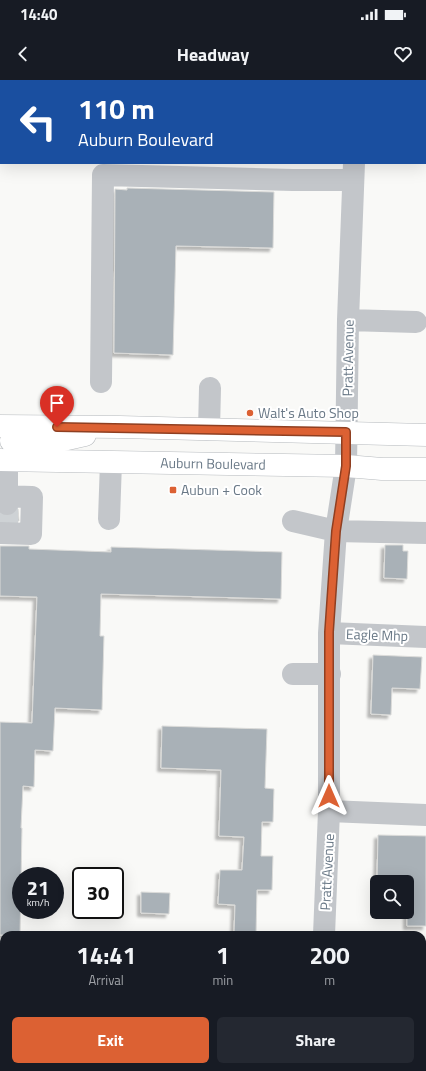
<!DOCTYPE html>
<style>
:root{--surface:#171b24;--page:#242831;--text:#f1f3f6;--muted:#9ea1a6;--accent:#dc6133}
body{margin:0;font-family:"Titillium Web",sans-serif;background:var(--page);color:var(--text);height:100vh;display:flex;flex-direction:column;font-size:15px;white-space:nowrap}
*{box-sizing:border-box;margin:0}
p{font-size:13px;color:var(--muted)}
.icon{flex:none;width:22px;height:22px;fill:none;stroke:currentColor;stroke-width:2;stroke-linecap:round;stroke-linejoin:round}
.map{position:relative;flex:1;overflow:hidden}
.panel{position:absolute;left:0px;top:851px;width:426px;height:140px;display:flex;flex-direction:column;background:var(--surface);border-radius:12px 12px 0 0;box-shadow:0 4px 16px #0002}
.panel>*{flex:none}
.hud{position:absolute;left:0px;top:0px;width:426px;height:84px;box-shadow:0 4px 16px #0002;background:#1a4fa0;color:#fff;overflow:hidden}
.fabs{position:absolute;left:370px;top:795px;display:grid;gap:8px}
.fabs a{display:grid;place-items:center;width:44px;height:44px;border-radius:6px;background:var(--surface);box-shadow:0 4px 16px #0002;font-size:20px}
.speed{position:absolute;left:12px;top:787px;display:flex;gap:8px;font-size:20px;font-weight:700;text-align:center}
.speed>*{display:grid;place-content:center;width:52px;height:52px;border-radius:50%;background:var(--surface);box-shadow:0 4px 16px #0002;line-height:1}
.speed small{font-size:10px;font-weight:400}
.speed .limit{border:2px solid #111;border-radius:6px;background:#fff;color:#111}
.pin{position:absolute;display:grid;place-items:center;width:34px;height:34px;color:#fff;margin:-41px -17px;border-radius:50% 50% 50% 0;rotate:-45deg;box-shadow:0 0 4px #0007}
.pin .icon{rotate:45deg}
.me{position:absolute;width:44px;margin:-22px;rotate:0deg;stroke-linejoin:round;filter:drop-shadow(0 0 3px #0008)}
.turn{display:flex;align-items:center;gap:14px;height:84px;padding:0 12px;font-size:18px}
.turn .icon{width:52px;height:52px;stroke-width:2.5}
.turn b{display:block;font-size:28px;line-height:34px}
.eta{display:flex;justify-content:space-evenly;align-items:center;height:68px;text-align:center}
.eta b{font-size:24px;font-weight:700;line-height:28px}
.cta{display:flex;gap:8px;margin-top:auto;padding:8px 12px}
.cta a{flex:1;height:46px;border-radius:6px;background:var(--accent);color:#fff;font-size:16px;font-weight:700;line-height:46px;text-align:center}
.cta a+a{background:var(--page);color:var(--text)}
.status{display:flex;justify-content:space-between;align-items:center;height:28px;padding:0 20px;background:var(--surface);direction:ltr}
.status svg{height:11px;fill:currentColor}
header{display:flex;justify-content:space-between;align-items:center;height:52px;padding:0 12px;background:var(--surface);font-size:18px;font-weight:700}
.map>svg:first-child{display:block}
.building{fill:#a9b1b7;stroke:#dbdbd9;filter:url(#shadow)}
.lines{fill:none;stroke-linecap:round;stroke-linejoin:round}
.minor-tunnel{stroke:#ced2d5;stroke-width:22;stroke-dasharray:22 11;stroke-linecap:butt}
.major-casing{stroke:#b6babe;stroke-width:23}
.minor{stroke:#c3c6ca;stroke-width:22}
.major{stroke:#fff;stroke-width:22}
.route-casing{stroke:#8f3f21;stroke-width:10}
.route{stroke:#dc6133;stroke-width:7}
.poi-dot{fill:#dc6133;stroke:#fff;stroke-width:1.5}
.labels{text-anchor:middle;stroke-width:4;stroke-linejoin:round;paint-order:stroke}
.street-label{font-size:14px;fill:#697886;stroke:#fff}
.poi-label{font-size:14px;fill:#697886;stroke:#fff;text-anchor:start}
</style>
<div class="status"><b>14:40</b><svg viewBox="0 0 49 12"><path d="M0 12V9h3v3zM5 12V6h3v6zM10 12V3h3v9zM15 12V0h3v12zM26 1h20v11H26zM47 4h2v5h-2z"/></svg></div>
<header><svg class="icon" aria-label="back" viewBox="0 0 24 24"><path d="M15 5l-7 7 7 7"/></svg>Headway<svg class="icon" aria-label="heart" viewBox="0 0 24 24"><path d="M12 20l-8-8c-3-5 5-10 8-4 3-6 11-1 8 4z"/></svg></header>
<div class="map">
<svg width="426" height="991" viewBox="0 0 426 991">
<defs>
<filter id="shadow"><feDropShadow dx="-3.5" dy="3.5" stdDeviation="1" flood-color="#0004"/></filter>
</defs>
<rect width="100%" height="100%" fill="#f9f9f7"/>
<!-- building -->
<path class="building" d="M127 108 274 112 273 168 176 166 173 275 114 273 115 109 127 110Z
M18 429 19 441H0V434L7 436 13 435Z
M385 465H403V471H408L407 499 384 498Z
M0 466H29V469L111 472V467L282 472 281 519 101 514 100 556H104L102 630 55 628 53 671 35 670 34 707 23 706 21 748H22L20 855H0V642L32 643 37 517 0 516Z
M373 575 422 577 420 609 392 608 391 635 371 634Z
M162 646 267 649 265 708 274 709 273 742H262L261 776H273L272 810H257L256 855H234L235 825 218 824 220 790H242L244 757 219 756 221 690 161 688Z
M378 755 426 756V846H407V802H377Z
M141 812 170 813 169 834 141 833Z"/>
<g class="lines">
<!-- minor-tunnel -->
<path class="minor-tunnel" d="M7 447V424"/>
<!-- major casing -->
<g class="major-casing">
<g id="major">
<path d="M0 346 120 347 426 355"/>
<path d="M11 361 54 362 85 355"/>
<path id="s1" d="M0 380 346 386 382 389H426"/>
</g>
</g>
<!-- minor -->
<path class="minor" d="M357 1V0
M348 240 416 242
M101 302 103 95 293 100H353
M209 350 210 308
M0 416 32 417 31 454 0 453
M7 424V380
M109 439 111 382
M293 441 336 451 426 453
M329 553 426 557
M293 594H330
M329 731 426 735
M324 855 329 731V553L336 451 346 386 348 240 354 83
M0 921H4
M0 983H4
M317 991V987"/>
<!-- major -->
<use href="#major" class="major"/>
</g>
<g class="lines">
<!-- route casing -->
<g class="route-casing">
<path id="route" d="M57 347 346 352V386L336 451 329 552V716"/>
</g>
<!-- route -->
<use href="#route" class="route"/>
</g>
<!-- markers -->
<g class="poi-dot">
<circle cx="250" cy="333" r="4"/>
<rect x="169" y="406" width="8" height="8" rx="2"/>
</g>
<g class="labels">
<!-- street labels -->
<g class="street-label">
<text transform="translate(348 278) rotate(-89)" y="5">Pratt Avenue</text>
<text dy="5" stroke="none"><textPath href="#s1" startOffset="213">Auburn Boulevard</textPath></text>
<text transform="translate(377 555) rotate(2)" y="5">Eagle Mhp</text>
<text transform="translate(327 792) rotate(-87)" y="5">Pratt Avenue</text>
</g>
<!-- poi labels -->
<g class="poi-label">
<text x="258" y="338">Walt's Auto Shop</text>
<text x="181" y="415">Aubun + Cook</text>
</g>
</g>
</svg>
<div class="fabs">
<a><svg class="icon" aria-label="search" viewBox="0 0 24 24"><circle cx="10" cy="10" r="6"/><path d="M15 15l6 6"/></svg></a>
</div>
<div class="speed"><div>21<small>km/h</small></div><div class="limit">30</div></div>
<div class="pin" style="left:57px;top:347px;background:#d93025"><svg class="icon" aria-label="arrive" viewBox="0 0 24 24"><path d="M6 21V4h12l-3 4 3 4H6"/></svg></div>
<svg class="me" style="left:329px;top:716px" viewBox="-20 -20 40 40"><path d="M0-17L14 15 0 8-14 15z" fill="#dc6133" stroke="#fff" stroke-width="4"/></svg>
<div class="hud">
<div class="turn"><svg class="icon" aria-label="left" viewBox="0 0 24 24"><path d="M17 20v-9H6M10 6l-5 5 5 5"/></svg><div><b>110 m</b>Auburn Boulevard</div></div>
</div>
<section class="panel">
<div class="eta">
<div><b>14:41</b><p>Arrival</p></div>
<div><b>1</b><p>min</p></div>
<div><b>200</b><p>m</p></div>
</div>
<div class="cta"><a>Exit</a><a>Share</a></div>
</section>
</div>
